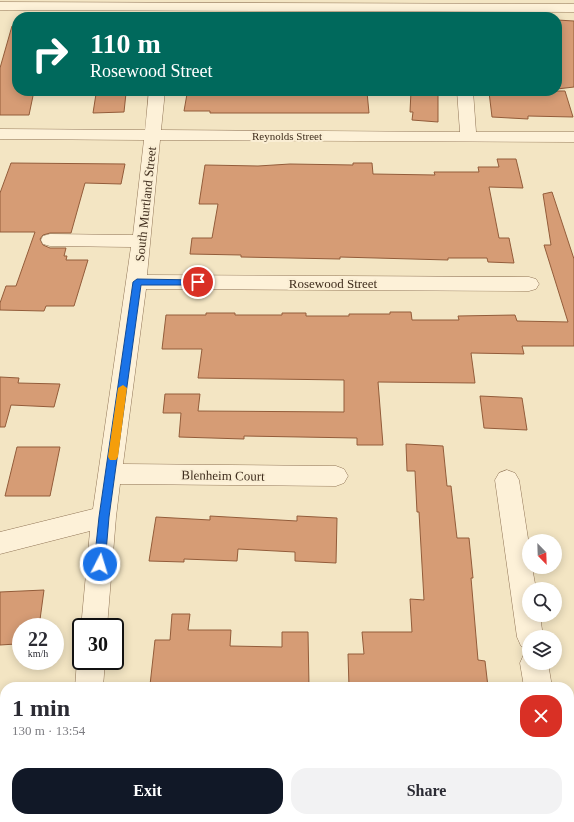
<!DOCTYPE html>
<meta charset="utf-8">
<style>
:root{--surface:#fff;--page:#f2f2f3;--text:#2b2b33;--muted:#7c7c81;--accent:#111827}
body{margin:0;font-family:Georgia,serif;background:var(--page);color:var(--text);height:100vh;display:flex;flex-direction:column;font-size:15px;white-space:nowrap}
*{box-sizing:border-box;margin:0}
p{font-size:13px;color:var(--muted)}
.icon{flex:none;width:22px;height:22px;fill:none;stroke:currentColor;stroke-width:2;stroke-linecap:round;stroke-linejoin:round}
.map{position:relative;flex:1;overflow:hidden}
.details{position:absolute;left:0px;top:682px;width:574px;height:140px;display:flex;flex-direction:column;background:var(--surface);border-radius:16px 16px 0 0;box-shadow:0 2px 10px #0003}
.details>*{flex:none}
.banner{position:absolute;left:12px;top:12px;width:550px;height:84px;border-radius:16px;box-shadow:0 2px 10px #0003;background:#00695c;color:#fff;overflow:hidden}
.needle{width:26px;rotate:157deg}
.fabs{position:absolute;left:522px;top:534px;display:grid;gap:8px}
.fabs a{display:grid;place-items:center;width:40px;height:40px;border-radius:50%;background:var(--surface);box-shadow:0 2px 10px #0003;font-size:20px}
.speed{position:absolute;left:12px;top:618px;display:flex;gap:8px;font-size:20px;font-weight:700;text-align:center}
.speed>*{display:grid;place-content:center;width:52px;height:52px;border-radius:50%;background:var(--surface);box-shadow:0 2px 10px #0003;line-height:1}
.speed small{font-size:10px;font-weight:400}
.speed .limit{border:2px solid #111;border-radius:6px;background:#fff;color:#111}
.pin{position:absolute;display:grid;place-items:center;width:34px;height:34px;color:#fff;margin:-17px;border:2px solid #fff;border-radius:50%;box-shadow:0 1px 4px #0007}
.me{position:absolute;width:44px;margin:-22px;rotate:5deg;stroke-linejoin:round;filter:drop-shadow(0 0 3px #0008)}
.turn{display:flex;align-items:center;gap:14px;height:84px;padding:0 12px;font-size:18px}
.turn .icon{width:52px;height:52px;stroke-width:2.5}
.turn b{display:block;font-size:28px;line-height:34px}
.round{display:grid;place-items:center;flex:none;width:42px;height:42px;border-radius:16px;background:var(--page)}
.overview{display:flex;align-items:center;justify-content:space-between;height:68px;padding:0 12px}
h1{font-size:24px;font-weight:700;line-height:30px}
.button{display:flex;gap:8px;margin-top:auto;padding:8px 12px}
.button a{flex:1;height:46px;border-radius:16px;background:var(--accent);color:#fff;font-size:16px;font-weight:700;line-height:46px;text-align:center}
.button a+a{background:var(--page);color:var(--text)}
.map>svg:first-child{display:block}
.building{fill:#d69c75;stroke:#935c3a}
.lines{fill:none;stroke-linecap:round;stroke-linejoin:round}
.minor-casing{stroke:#917557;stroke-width:1}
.minor{fill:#fdf1d8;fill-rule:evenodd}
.route{fill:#1a73e8;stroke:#114b97}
.slow{fill:#f59e0b}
.labels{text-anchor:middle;stroke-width:4;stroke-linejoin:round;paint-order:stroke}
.far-street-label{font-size:11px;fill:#3f2d1d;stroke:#faeed4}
.street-label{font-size:13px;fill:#3f2d1d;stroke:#faeed4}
</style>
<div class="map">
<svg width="574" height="822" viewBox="0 0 574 822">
<rect width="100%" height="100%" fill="#f3e5c3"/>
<!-- building -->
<path class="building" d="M557 20 574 21V87L557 89Z
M12 26H17V91H34L29 115H0V68Z
M411 91H438V122L412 120 413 112H410Z
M536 91H565L573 117 528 116V119L492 117 489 92 537 94Z
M296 92H367L369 113H210V111H184L187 94H212L213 93 267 94V93H296Z
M126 93 124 112 93 113 96 94Z
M497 159H516L523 188 489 187 499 238H509L514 263 488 262 487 258H448V260L340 257V259L241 257V255L190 254 192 238H212L218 204H199L205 165 258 166 290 164 353 165V163H372L373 174 435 175 434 172H479L478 167H499Z
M11 163 125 164 121 184 85 183 71 233H50L43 235 40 239 43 245 50 248H66L64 256H67L66 260H88L74 306H46L44 311 0 310V303L6 286H16L35 232H0V193Z
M552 192 574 259V346H522L524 354 471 353 475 383 378 382 383 445H357V438L244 436V439L179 437 181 413H163L165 394H200L198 411 344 412V380L198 378 202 349H162L166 315H206V313H235V315H282V313H306V316H349V314H390V312H411L412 320H459L458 316 515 315 517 321 568 322 544 245H551L543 194Z
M0 377 19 378 18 383 60 384 54 407 11 405 5 427H0Z
M480 396 522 398 527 430 484 428Z
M406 444 443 446 447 486H451L457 538H469L473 578H471L478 660 485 661 488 687H349L348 654H364L362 632H412L410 599 424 600 419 512H417L415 471H407Z
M17 447H60L50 496H5Z
M210 516 297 521V516L337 518 336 563 295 561V552L238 549 237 561 184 559V562L149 561 156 517 210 520Z
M44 590 39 627H21V635H17L16 644 0 645V592Z
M172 614H190L188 630H231L230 646 282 647V632H308L309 687H206V685H150L155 640H170Z"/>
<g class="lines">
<!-- minor casing -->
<g class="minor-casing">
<path id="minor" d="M0 2 574 4V12L0 10Z
M149 91H165L161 130 460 132 457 91H473L476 132H574V142L160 140 147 275 529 277 536 279 539 284 536 289 529 291 146 289 123 464 336 466 344 469 348 476 344 483 336 486 120 484 116 517 107 627 81 628 90 531 0 554V532L93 509 131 247 50 246 43 244 41 240 43 236 50 234 133 235 144 140 0 139V129L145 130Z
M507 470 515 473 519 480 529 545V567H532L536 589H529V615H540L543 637H529V649L521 646 517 637 495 480 499 473Z
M529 652V663H548L552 687H524L520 663 524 654Z
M81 653V661H105L103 687H75L77 661Z
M569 809 573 822H543L542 817H569Z
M60 817H90L89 822H59Z"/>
</g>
<!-- minor -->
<use href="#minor" class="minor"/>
</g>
<!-- route -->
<path class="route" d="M137 279 198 280 202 282 198 285H141L109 517 105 564 103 568 100 569 96 568 94 564 99 517 133 282Z"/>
<!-- slow -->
<path class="slow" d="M123 385 127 388 118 457 116 460H110L108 457 118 388Z"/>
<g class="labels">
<!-- far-street labels -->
<g class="far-street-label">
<text x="287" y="140">Reynolds Street</text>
</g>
<!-- street labels -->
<g class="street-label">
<text transform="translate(145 204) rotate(-84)" y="5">South Murtland Street</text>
<text x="333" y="288">Rosewood Street</text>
<text transform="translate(223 475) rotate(1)" y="5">Blenheim Court</text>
</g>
</g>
</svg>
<div class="fabs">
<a><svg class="needle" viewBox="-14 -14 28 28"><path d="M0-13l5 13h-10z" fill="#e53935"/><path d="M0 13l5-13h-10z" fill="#7c7c81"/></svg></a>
<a><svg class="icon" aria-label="search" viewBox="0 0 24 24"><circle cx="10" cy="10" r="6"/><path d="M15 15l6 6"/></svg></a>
<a><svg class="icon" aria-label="layers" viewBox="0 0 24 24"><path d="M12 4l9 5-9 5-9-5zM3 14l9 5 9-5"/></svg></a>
</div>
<div class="speed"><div>22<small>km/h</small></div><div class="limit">30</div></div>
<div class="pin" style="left:198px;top:282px;background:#d93025"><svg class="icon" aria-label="arrive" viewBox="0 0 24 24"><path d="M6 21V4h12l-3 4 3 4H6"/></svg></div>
<svg class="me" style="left:100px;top:564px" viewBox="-20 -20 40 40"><circle r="17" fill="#1a73e8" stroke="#fff" stroke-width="3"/><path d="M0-11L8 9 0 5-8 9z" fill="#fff"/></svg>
<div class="banner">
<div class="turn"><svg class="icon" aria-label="right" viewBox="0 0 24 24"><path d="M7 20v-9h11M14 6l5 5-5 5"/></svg><div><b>110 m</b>Rosewood Street</div></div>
</div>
<section class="details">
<div class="overview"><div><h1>1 min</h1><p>130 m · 13:54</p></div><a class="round" style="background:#d93025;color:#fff"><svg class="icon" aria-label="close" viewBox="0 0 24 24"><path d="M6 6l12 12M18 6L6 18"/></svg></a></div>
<div class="button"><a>Exit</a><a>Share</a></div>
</section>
</div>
